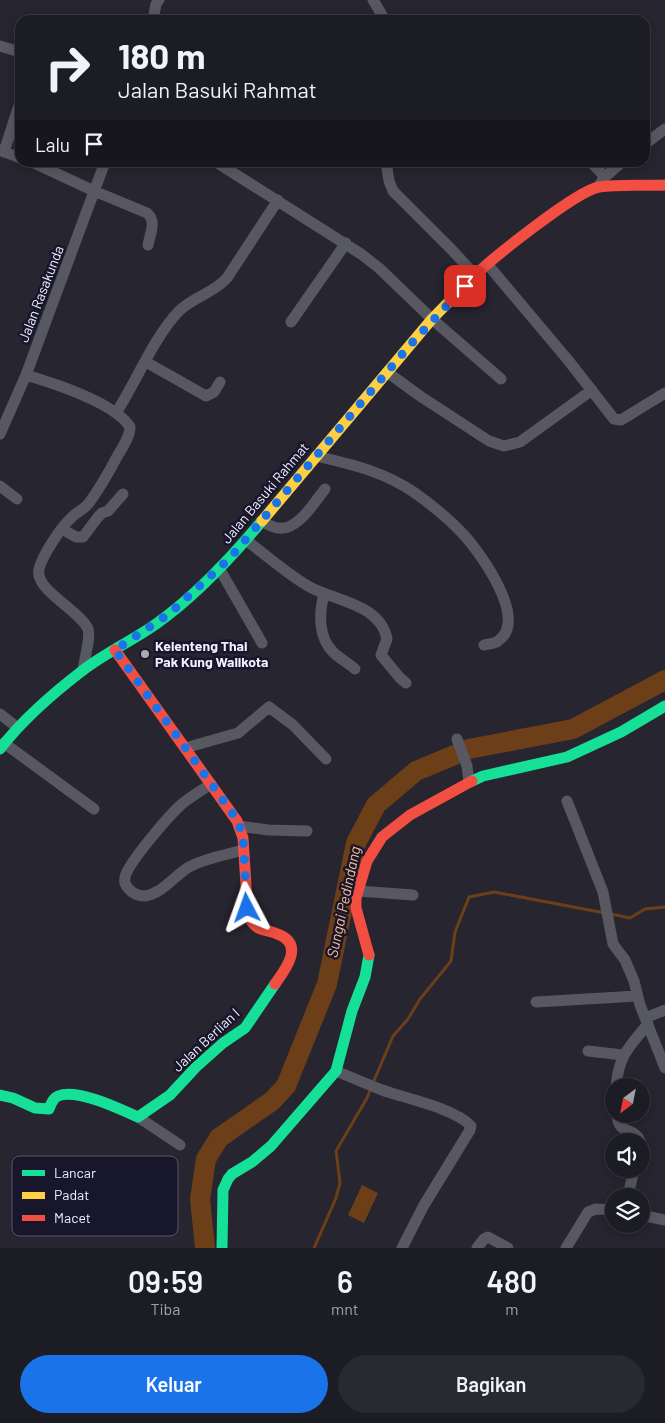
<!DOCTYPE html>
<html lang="id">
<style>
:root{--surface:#1c1c24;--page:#292931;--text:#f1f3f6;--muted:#a0a1a6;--line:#3a3a41;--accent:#1a73e8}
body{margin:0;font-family:Barlow,sans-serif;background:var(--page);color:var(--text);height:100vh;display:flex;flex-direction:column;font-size:19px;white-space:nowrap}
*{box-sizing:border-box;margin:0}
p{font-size:16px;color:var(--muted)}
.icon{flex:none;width:28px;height:28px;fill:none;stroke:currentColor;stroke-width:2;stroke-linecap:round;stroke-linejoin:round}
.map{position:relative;height:1248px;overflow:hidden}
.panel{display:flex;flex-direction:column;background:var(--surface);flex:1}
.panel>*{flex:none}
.guide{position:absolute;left:15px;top:15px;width:635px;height:152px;border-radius:15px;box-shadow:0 2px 12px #0003,0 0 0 1px var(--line);background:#1c1c24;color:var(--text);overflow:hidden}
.needle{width:32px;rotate:212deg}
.fabs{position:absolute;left:605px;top:1078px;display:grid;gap:10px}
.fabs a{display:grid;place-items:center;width:45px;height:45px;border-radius:50%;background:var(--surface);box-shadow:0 2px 12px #0003,0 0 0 1px var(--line);font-size:25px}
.pin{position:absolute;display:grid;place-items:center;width:42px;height:42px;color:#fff;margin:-21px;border-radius:10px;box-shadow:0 2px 8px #0006}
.me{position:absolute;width:55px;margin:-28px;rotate:356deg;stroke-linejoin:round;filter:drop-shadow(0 0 4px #0008)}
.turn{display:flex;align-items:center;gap:18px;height:105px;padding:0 20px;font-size:22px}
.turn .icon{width:65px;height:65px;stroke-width:2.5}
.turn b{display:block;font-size:35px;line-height:42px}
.then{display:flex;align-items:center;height:48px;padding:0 20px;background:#0003;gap:10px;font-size:19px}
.eta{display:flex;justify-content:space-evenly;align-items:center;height:85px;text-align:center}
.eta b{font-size:30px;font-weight:600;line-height:35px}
.primary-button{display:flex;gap:10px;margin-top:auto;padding:10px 20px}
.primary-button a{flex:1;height:58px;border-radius:30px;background:var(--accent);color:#fff;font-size:20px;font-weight:600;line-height:58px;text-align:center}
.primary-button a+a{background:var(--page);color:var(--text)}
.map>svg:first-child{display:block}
.water{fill:#6d3f19}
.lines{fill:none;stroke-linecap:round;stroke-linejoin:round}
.stream{stroke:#6d3f19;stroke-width:3}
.river{stroke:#6d3f19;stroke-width:20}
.street{stroke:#585862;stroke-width:11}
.fast{stroke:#16e098;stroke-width:11}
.slow{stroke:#ffcf43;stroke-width:11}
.jam{stroke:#f24e42;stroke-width:11}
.route{stroke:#1a73e8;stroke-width:9;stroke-dasharray:0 16.2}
.poi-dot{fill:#a9a8b7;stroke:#18162b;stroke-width:2}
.labels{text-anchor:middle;stroke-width:5;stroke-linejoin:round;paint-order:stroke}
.street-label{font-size:14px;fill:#f0efff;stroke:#18162b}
.poi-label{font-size:14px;font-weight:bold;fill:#f0efff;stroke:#18162b;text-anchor:start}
.water-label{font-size:15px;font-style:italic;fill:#f6bd95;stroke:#18162b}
.key{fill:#18162b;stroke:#59576b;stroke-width:1}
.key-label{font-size:14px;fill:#f0efff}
</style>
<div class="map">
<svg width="665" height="1248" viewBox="0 0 665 1248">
<rect width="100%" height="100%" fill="#262530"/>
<!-- water -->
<path class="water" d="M362 1185 378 1193 364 1223 348 1215Z"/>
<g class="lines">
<!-- stream -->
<path class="stream" d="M611 914 630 918 645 909 665 907
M373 1083 393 1036 408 1019 420 999 451 961 455 932 469 897 494 892 605 913
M314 1248 336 1198 340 1183 336 1151 367 1098 371 1088"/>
<!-- river -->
<path class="river" d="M205 1248 200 1199 206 1159 219 1138 272 1101 286 1086 327 984 356 843 376 805 416 771 469 749 573 729 665 680"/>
<!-- street -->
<path class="street" d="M373 0 385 20
M153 20 156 4 159 0
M0 46 20 52
M645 144 665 129
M0 150 20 158
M4 152 20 102
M32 162 94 191 147 213C157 221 150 234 148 245
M216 162 361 254 379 268 432 319 501 379
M386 162 389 181 393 191 452 250 475 275
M591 162 605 177
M598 187 605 177 622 162
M488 265 568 360 614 419 621 420 665 393
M291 322 346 243
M146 362 206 396 214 392 220 382
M387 372 420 396 489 441 504 446 520 442 592 390
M26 375C53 383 115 403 130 427 130 436 123 447 118 455 109 472 100 488 89 503 84 510 76 512 71 518 61 527 42 556 39 569 34 590 80 610 88 629 91 638 84 660 83 670
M116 413C136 382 154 337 179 311 193 297 214 293 227 278L278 200
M0 434 26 375 105 162
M316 456C351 464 385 472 415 493 432 505 450 520 464 535 481 554 529 620 498 641 494 644 488 644 484 645
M0 486 17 499
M261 521C267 524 273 528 279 528 298 531 315 501 325 489
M62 529 76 537H83L98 517 102 513 108 511 123 494
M246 540C266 555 286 573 308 586 333 601 380 603 387 639L381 655 400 678 406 683
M219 568 262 643
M324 594C319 613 318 637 333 652 339 658 348 663 355 669
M0 714 17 727
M457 739 467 766 469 782
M4 743 94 809
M185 748 238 733 269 707 293 725 326 759
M211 784C202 790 192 796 183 803 169 815 132 859 126 874 124 879 124 884 128 888 132 893 138 896 145 896 163 893 174 876 189 867 205 858 226 855 243 850
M567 801 603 892 613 944 625 960 634 981 640 1005 665 1068
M239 826 268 830 307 831
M358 891 413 895
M536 1002 637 996
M645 1018 665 1010
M588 1051 623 1055
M336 1071C351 1077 366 1084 382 1090 407 1099 454 1108 471 1126L470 1130 424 1205 402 1248
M616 1086C619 1055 629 1047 648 1024
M617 1114C618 1136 634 1126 640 1141
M138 1117 180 1145
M628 1196 634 1169
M641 1215 665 1220
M477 1248 484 1239 488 1237 508 1248
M566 1248 588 1212 596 1209 614 1210"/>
<!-- fast -->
<path class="fast" d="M0 749C23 719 52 694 82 671 105 653 132 641 156 624 196 596 231 558 262 521
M472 781 483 776 567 757 621 732 665 706
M0 1095 13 1098 35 1108 49 1109C51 1104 53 1098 58 1096 77 1088 120 1109 138 1117L170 1095 196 1067 223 1043 245 1028 275 984
M222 1248 223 1190 228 1179 232 1174 252 1162 271 1146 336 1071 352 1011 365 977 369 955"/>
<!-- slow -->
<path class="slow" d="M262 521 432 319 471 279"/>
<!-- jam -->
<path class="jam" d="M471 279C490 260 576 191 599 187 619 184 644 186 665 185
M115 650 237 821 243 838 248 916C259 935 264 927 280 935 304 946 285 970 275 984
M369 955 356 908V898L367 861 382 837 410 815 472 781"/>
</g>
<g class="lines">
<!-- route -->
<path class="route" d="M247 908 243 838 238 821 115 650 169 614 230 558 410 345 465 286"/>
</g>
<!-- markers -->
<circle class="poi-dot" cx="145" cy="654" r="5"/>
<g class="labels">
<!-- street labels -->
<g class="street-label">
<text transform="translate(41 294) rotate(-69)" y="5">Jalan Rasakunda</text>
<text transform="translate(265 493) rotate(-50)" y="5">Jalan Basuki Rahmat</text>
<text transform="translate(206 1040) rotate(-43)" y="5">Jalan Berlian I</text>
</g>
<!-- poi labels -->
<g class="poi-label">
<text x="155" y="651">Kelenteng Thai<tspan x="155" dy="16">Pak Kung Walikota</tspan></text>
</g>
<!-- water labels -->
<g class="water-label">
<text transform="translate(344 902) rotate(-78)" y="5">Sungai Pedindang</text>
</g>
</g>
<!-- legend -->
<rect x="12" y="1156" width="166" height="80" rx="8" class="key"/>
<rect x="22" y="1170" width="23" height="6" fill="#16e098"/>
<rect x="22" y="1192" width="23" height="7" fill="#ffcf43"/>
<rect x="22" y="1215" width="23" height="6" fill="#f24e42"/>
<g class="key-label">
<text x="54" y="1178">Lancar</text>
<text x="54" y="1200">Padat</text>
<text x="54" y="1223">Macet</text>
</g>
</svg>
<div class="fabs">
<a><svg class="needle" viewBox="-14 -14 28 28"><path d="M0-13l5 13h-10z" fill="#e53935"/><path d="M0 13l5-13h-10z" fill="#a0a1a6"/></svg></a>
<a><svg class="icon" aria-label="sound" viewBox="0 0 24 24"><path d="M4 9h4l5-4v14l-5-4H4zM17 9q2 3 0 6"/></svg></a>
<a><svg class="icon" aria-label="layers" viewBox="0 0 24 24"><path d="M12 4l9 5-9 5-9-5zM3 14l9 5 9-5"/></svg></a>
</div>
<div class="pin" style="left:465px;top:286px;background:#d93025"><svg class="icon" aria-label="arrive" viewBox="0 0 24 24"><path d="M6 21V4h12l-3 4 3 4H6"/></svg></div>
<svg class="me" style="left:247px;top:908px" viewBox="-20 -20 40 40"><path d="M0-17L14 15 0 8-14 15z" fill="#1a73e8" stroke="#fff" stroke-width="4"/></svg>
<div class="guide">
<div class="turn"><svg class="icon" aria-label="right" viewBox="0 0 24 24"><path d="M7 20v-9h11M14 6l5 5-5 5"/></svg><div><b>180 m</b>Jalan Basuki Rahmat</div></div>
<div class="then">Lalu<svg class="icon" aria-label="arrive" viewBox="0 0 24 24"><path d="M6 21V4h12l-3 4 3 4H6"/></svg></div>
</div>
</div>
<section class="panel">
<div class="eta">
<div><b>09:59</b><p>Tiba</p></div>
<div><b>6</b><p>mnt</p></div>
<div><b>480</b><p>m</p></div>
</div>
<div class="primary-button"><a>Keluar</a><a>Bagikan</a></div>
</section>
